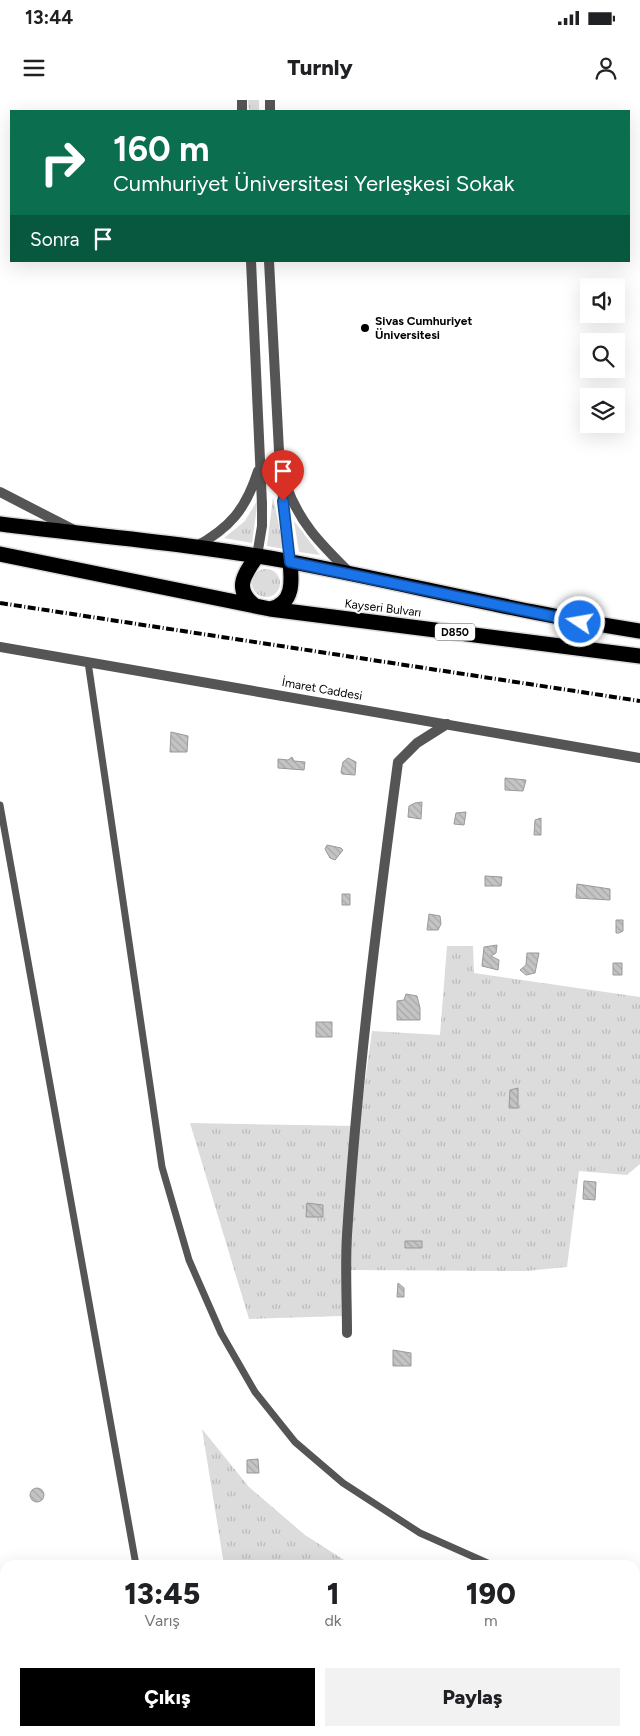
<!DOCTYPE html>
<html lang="tr">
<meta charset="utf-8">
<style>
:root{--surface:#fff;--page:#f2f2f2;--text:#202124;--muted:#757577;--accent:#000}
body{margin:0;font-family:Figtree,sans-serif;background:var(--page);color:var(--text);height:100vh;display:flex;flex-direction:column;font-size:19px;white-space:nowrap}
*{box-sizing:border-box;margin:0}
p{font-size:16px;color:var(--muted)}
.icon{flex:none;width:28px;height:28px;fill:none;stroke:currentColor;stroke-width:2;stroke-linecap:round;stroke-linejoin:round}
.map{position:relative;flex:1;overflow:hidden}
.side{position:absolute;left:0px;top:1460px;width:640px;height:176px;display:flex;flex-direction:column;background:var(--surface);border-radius:15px 15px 0 0;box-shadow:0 5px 20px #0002}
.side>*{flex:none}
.guide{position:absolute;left:10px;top:10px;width:620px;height:152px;border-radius:0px;box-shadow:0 5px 20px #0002;background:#0b6e4f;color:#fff;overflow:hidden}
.fabs{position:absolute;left:580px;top:178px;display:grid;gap:10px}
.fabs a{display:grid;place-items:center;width:45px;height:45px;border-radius:0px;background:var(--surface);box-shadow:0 5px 20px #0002;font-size:25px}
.pin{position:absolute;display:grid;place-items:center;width:42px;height:42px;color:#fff;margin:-51px -21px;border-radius:50% 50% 50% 0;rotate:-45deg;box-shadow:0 0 5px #0007}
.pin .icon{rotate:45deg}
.me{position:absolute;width:55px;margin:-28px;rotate:282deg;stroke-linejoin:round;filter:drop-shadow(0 0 4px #0008)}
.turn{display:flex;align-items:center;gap:18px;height:105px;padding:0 20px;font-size:22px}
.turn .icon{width:65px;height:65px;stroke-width:2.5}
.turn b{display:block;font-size:35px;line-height:42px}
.then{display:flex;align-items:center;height:48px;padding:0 20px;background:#0003;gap:10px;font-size:19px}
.eta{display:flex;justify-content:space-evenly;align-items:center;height:85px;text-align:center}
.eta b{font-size:30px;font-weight:800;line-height:35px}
.button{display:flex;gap:10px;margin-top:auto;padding:10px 20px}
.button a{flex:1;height:58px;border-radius:0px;background:var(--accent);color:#fff;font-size:20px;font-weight:800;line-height:58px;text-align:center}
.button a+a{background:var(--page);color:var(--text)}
.status{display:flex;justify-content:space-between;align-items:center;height:35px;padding:0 25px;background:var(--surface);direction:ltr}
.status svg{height:14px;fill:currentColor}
header{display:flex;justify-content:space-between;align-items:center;height:65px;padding:0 20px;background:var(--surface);font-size:22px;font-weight:800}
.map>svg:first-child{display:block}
.grass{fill:url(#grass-tufts)}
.building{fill:url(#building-back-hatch);stroke:#999}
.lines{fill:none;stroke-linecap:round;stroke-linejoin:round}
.highway-casing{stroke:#dbdbdb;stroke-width:18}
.lane{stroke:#555;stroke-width:7}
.street{stroke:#555;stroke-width:10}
.highway{stroke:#000;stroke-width:15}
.rail{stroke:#000;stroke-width:4;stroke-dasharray:8 2.5 1 2.5;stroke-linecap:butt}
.route-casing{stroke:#114b97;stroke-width:12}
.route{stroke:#1a73e8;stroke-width:9}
.poi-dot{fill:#000;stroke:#fff;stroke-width:2}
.labels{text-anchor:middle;stroke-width:4;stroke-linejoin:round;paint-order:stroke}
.shield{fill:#fff;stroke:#4c4c4c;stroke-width:1}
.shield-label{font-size:11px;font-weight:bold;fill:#000}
.poi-label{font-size:12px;font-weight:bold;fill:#000;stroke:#fff;text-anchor:start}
.street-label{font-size:12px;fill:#000;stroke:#fff}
</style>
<div class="status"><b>13:44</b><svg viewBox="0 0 49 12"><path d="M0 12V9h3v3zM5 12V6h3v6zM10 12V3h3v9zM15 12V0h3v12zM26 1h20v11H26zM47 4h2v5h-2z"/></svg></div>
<header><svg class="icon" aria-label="menu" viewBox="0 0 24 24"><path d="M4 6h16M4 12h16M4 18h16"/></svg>Turnly<svg class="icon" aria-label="person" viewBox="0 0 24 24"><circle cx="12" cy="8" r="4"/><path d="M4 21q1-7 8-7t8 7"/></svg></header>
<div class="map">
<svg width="640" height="1636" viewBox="0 0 640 1636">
<defs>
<pattern id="grass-tufts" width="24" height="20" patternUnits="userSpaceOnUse" patternTransform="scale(1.25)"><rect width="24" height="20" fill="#dcdcdc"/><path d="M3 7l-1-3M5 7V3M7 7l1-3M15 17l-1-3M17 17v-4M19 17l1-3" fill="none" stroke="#bbb"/></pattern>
<pattern id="building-back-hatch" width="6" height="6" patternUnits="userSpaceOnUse" patternTransform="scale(1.25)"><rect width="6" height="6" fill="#c4c4c4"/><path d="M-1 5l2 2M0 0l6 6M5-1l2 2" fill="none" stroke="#a7a7a7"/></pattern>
</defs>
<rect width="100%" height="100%" fill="#fff"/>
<!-- grass -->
<path class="grass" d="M248 0H259V11H249Z
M273 397 284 449 267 446Z
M258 399 252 443 224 438 245 421Z
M294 421 320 455 299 452Z
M252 483a14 14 0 1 1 28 0a14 14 0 1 1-28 0Z
M447 846H473L474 873 640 897V1064L627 1075 579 1071 567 1167 526 1171 350 1170 342 1216 249 1219 190 1023 359 1026 372 931 440 935Z
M202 1329 249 1387 305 1435 352 1465H224Z
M250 1631H488L484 1636H251Z"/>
<!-- building -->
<path class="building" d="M171 632 188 636 187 652H170Z
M292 657 294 661 305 662 304 670 278 668V659L288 660Z
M348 658 356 662 355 675 342 674 341 672 343 662Z
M505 678 526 680 523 691 505 690Z
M422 702 421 719 408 717 409 706 415 703Z
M466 712 464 725 454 724 456 713Z
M541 718V735H534L535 720Z
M327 745 341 748 343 750 335 760 330 758 325 749Z
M485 776 502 777 501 786H485Z
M577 784 610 789V800L576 798Z
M342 794H350V805H342Z
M429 814 440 816 441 824 438 830H427Z
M616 820H623V831L619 833H616Z
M497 845 496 853 491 856 499 860 498 870 482 866 484 847Z
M527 853H539L535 873 526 875 520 870 526 865Z
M613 863H622V875H613Z
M406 894 417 896 420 908V920H397V901L404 900Z
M316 922H332V937H316Z
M518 988V1008H509L510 990Z
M584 1081 596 1082 595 1100 583 1099Z
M307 1103 323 1105V1117H306Z
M405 1141H422V1148H405Z
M398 1183 404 1188V1197H397Z
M393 1250 411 1253V1266H393Z
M258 1359 259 1373H247V1360Z
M30 1395a7 7 0 1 1 14 0a7 7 0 1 1-14 0Z"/>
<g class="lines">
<!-- highway casing -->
<g class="highway-casing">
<path id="highway" d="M0 424C97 436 195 444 292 462 408 484 523 513 640 531
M0 454 270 509 640 556
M255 506C233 489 244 475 257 456
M270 509C294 504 292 481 290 462"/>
</g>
<!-- lane -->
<path class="lane" d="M88 562 162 1067 189 1160 221 1233 255 1292 295 1342 343 1383 420 1433 492 1465
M0 705 136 1465
M635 1501 640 1502
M635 1625 640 1623
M168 1631 170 1636
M609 1636 620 1631"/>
<!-- street -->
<path class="street" d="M242 0V11
M270 11V0
M251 161 262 404V426L257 456
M269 161 280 370 290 462
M286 385C300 424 321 444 350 473
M0 392 74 430
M195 447C230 428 246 409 258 371
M0 547 640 658
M347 1233C347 1200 345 1167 347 1135 357 976 377 819 398 662L417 643 447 624"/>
<!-- highway -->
<use href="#highway" class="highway"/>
<!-- rail -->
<path class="rail" d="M0 503 640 601"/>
</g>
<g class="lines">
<!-- route casing -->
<g class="route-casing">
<path id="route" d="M283 401 290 462 580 522"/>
</g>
<!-- route -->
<use href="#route" class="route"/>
</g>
<!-- markers -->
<circle class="poi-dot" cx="365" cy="228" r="5"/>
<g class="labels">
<!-- shield labels -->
<rect class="shield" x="435" y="523.5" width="40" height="17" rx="4"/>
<g class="shield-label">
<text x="455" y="536">D850</text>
</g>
<!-- poi labels -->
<g class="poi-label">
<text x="375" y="225">Sivas Cumhuriyet<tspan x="375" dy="14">Üniversitesi</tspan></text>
</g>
<!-- street labels -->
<g class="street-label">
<text transform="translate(383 508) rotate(7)" y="4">Kayseri Bulvarı</text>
<text transform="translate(322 589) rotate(10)" y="4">İmaret Caddesi</text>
</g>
</g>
</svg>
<div class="fabs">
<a><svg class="icon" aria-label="sound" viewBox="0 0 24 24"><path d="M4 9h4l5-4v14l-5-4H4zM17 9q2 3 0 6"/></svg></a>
<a><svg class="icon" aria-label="search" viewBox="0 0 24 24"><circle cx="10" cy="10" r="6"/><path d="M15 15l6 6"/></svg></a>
<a><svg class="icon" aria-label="layers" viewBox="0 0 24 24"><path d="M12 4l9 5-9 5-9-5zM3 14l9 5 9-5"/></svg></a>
</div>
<div class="pin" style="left:283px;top:401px;background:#d93025"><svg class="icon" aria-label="arrive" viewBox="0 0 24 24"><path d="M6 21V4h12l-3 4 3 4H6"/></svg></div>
<svg class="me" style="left:580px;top:522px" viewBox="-20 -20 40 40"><circle r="17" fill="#1a73e8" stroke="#fff" stroke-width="3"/><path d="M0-11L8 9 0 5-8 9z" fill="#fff"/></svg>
<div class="guide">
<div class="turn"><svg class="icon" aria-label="right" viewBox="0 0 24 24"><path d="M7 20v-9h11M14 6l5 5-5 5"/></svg><div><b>160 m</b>Cumhuriyet Üniversitesi Yerleşkesi Sokak</div></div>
<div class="then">Sonra<svg class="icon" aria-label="arrive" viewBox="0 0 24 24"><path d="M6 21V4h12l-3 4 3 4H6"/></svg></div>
</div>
<section class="side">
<div class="eta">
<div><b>13:45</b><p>Varış</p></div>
<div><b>1</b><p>dk</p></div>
<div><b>190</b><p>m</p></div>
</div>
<div class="button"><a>Çıkış</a><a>Paylaş</a></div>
</section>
</div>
